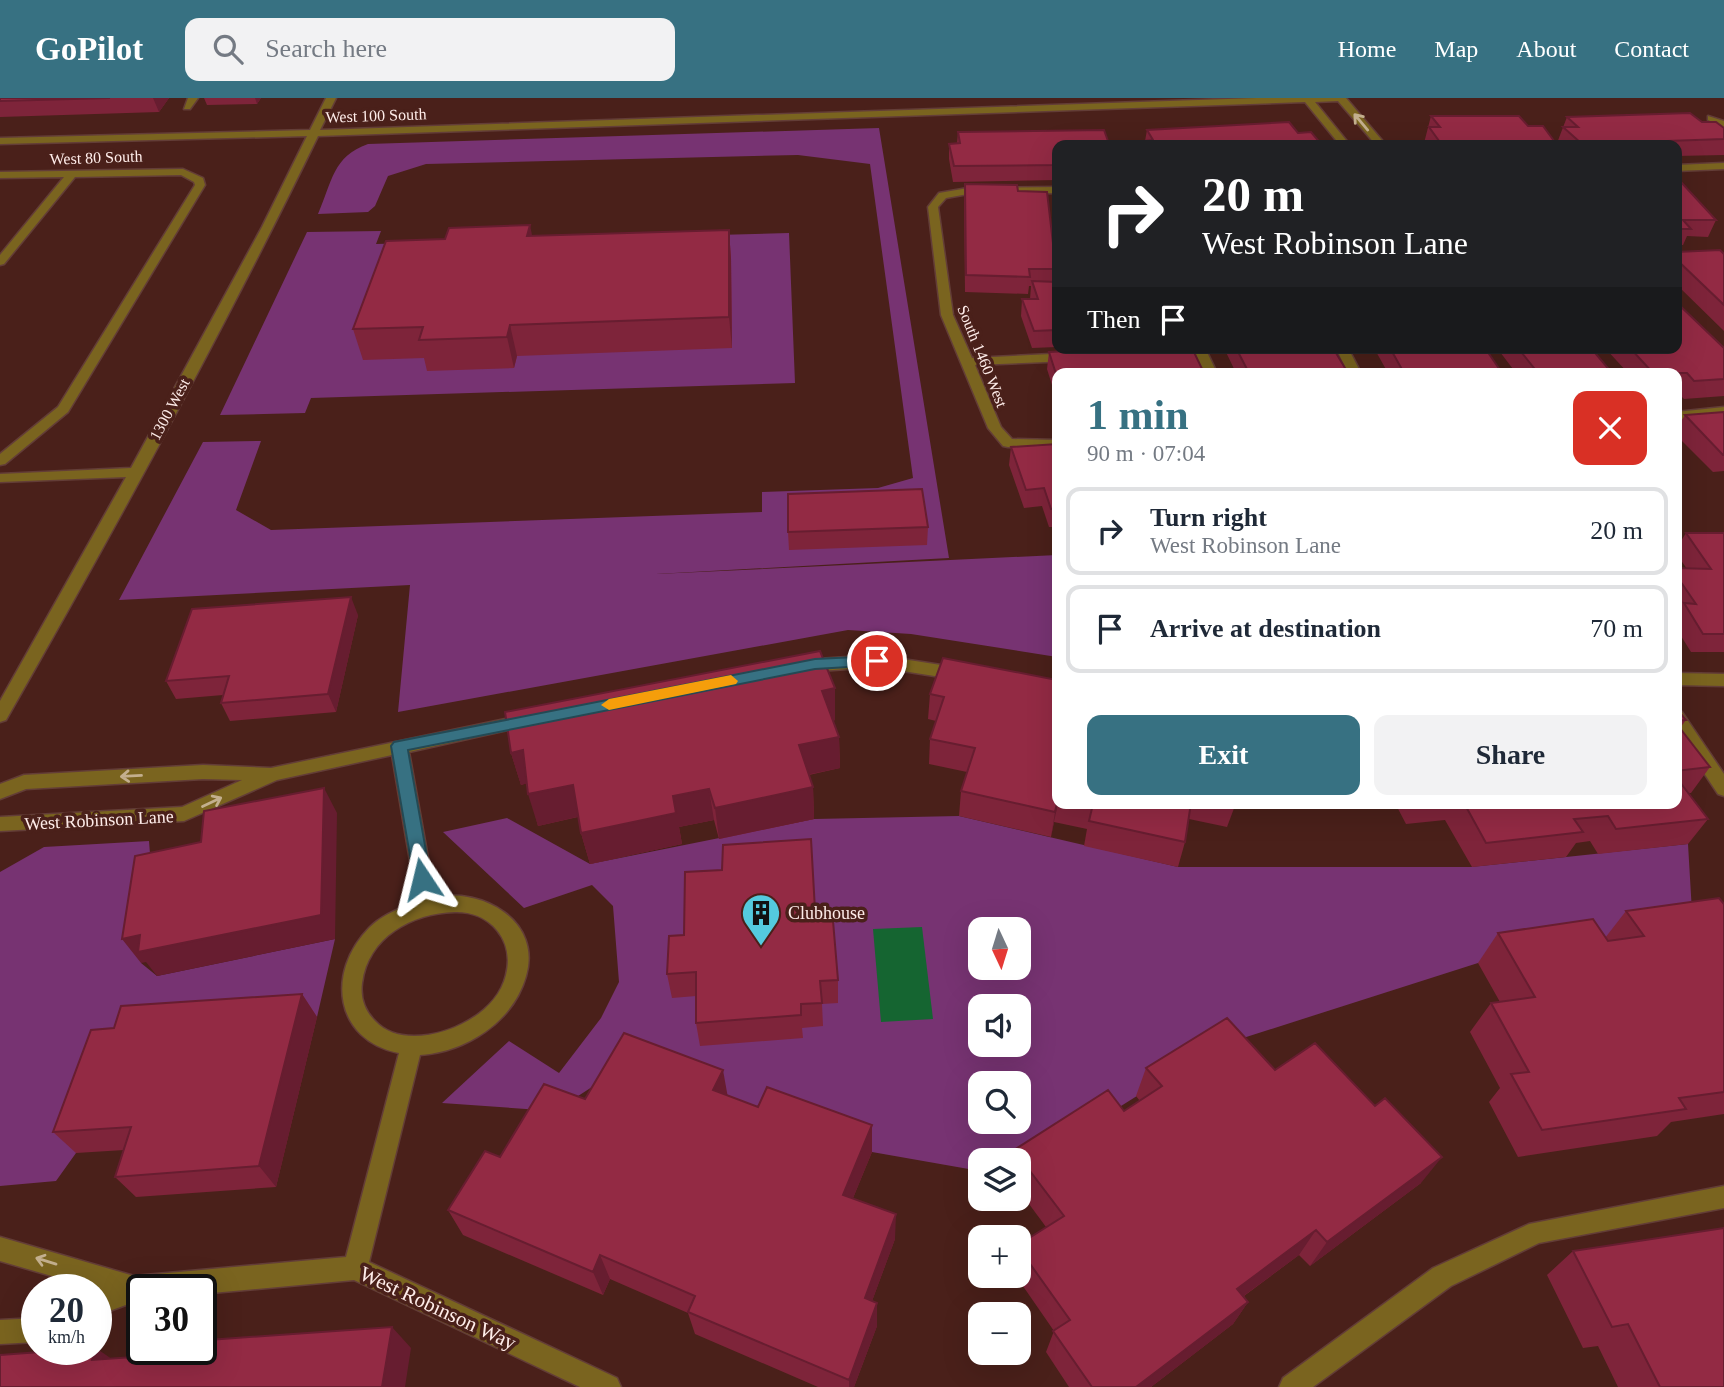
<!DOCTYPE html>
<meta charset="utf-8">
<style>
:root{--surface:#fff;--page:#f2f2f3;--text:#1f2937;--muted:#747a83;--line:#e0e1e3;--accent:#377182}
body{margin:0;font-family:Georgia,serif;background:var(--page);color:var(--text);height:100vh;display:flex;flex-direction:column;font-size:26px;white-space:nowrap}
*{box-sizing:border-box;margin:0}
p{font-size:23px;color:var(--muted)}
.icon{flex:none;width:38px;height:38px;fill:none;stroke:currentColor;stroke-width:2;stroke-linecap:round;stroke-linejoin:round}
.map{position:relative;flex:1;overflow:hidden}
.sheet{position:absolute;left:1052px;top:270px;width:630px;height:441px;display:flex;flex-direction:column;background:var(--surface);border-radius:14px;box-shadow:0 7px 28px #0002}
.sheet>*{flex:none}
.hud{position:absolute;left:1052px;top:42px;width:630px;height:214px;border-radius:14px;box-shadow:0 7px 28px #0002;background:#202124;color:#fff;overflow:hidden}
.needle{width:46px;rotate:176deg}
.controls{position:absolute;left:968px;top:819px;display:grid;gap:14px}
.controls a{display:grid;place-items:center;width:63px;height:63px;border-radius:14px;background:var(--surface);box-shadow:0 7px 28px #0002;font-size:35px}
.speed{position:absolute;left:21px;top:1176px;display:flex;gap:14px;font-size:35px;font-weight:700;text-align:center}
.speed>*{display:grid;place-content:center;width:91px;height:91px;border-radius:50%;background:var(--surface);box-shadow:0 7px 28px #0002;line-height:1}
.speed small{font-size:18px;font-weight:400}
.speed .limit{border:4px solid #111;border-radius:10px;background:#fff;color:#111}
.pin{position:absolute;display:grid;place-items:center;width:60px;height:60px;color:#fff;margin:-30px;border:4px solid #fff;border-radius:50%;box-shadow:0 2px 7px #0007}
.me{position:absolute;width:77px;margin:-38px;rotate:350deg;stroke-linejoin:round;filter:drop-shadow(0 0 5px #0008)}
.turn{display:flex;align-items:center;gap:24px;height:147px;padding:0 35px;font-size:32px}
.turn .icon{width:91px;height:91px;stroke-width:2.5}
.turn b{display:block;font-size:49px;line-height:60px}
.then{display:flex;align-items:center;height:66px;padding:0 35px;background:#0003;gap:14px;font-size:26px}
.round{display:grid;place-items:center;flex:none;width:74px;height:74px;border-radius:14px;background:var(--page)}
.head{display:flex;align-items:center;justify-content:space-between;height:119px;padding:0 35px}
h1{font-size:42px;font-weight:800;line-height:52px;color:var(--accent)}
.primary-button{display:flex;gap:14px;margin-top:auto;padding:14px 35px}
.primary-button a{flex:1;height:80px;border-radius:14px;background:var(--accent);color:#fff;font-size:28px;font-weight:800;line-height:80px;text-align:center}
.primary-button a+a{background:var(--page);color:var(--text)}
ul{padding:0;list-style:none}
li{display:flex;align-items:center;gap:21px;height:88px;margin:0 14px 10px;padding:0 21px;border:4px solid var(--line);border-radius:14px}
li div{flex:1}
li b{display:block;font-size:26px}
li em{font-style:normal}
header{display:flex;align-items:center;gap:42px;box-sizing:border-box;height:98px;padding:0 35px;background:var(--accent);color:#fff}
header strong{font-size:33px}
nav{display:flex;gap:38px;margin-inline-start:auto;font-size:24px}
.search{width:490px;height:63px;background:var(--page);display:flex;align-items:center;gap:18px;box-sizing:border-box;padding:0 24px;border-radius:14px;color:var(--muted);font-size:26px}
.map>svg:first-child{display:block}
.green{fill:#773372;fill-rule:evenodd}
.water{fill:#156531}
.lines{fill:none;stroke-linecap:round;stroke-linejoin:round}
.minor-casing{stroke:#633d37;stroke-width:3}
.minor{fill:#7a641f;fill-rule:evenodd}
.wall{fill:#7e243a}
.shaded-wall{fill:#671d30}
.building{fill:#932a44;stroke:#671d30;stroke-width:2}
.oneway{stroke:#c3af8e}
.route{fill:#377182;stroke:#244954;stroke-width:2}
.slow{fill:#f59e0b}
.labels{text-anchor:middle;stroke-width:7;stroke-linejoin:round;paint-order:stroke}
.far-street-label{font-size:16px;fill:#feece9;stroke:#4a201a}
.street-label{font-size:18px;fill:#feece9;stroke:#4a201a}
.poi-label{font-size:18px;fill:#feece9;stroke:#4a201a;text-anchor:start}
.near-street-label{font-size:21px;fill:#feece9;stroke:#4a201a}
</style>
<header>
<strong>GoPilot</strong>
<div class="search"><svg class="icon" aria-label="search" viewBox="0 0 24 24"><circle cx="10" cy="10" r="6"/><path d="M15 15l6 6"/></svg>Search here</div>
<nav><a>Home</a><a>Map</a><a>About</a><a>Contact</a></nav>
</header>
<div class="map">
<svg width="1724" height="1289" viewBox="0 0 1724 1289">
<rect width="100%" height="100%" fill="#4a201a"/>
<!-- green -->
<path class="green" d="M879 30 949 460 656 476 1057 457V559L911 536 848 532 398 614 410 487 119 502 203 344 261 343 236 412 271 432 762 414V394L878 390 913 380 870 66 798 57 426 66 388 78 375 108 368 114 318 116C332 84 333 58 368 46Z
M381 133 376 146 789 135 795 285 311 300 305 315 220 317 307 134Z
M959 718 1178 769H1471L1688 746 1693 831 1478 865 1215 949 1019 1072 1018 1062H980V1073L872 1054 632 963 555 1013 442 1005 509 943 559 975 601 920 619 884 613 808 592 787 524 810 443 734 507 720 590 766 814 721ZM980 831H1018V870H980ZM980 908H1018V947H980ZM980 985H1018V1024H980Z
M149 743 152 782 141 865 157 878 335 841 317 919 141 931 111 954 76 1055 56 1083 0 1088V774L44 749Z"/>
<!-- water -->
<path class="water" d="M922 829 933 921 881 924 873 831Z"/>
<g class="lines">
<!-- minor casing -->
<g class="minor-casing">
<path id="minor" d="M188 0H198L190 11H184Z
M326 0H336L320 32 1256 0H1346L1386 47H1376L1338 3 1315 4 1350 47H1340L1305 4 318 38C222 236 115 431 6 622L0 624V603L126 379 0 384V376L131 370 262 129 307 38 0 46V40L310 32Z
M1708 18 1724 23V30L1708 22Z
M1724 65V71L1676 73V67Z
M183 71 203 80 205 87 68 314 5 366 0 367V356L58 309 195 87 194 84 181 77 75 79 4 166 0 167V157L64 79 0 80V74Z
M1057 89V95L968 96 946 100 938 109 953 217 972 260 1071 255 1077 259 1071 263 975 267 1001 329 1012 341 1057 342V350L1008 349 1003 348 988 330 941 217 928 109 939 95 968 90Z
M1193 250H1205L1217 275H1204Z
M1336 250H1348L1361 275H1348Z
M1724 309V317L1676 322V314Z
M877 557 960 570 968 576 960 582 877 569 804 574 796 568 804 562Z
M1676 575 1724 576V588L1676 587Z
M1676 612 1682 614 1724 676V698L1718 696 1676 633Z
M529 616 535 618 538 622 535 626 409 654 435 799C483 790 542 823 526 878 513 924 466 954 420 957L369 1164 617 1280 621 1289H580L354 1182 201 1196V1192H142V1201L96 1218V1194L100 1192 0 1163V1139L134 1178 346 1159 399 955C334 942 326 874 369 830 382 817 399 810 417 804L392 657 277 682 184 723 0 733V719L182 709 242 682 203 681 26 691 0 701V686L24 677 203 667 271 670ZM455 814C490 813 515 842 506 877 497 915 449 938 414 938 400 938 385 934 375 923 365 913 360 900 362 885 368 839 412 815 455 814Z
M1724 1088V1110L1539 1145 1451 1188 1313 1289H1279L1283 1280 1433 1170 1529 1126Z
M37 1220V1244L0 1246V1222Z"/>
</g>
<!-- minor -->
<use href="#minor" class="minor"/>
</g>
<!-- wall -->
<path class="wall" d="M0 0H169L159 14 0 19Z
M204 0H261L257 6 207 7Z
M1431 18 1528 28 1557 47H1426L1424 45Z
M1567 19 1702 24 1724 30V57L1676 58V47H1560L1557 45Z
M1147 32 1298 35 1322 47H1142L1143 43H1145Z
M958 34 1057 47V82L953 84 949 61V46L957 45Z
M1676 84 1716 122 1708 139 1687 138 1683 147H1676Z
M965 86 1018 93 1056 171 1055 184H1057V249L1032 250 1021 218 1022 201H1030L1031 188H1029L1028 196 965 194 964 102Z
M729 132 731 161 732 250 517 258 514 270 427 273 424 260 363 262 353 231 532 138Z
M1676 154 1724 156V233L1676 186Z
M1224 250H1333L1348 275H1236Z
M1374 250H1485L1502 275H1388Z
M1497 250H1591L1612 275H1516Z
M1605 250H1724V298L1684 301 1676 293V275H1628Z
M1049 254 1057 275V303L1047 271Z
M1724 314V373L1713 374 1676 337V332L1685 317Z
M1057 346V429H1049L1042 408 1024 410 1009 367 1011 349Z
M928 429 927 447 789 452 788 434Z
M1686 435H1724V554H1691L1676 530V517L1678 515 1676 512V470L1687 471 1676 455V451Z
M358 517 336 614 230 623 221 605 223 597 176 601 166 583Z
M943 560 1057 705H1236L1227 729 1189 721 1185 744 1178 769 1084 748 1087 731 1054 724 1051 739 959 718 961 693 967 674 929 666 930 641 936 623 928 621 930 596Z
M835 590V622L833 623 839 639 840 670 809 677 813 689 814 721 719 741 714 722 679 729 682 746 590 766 581 735 578 719 538 728 527 685 521 687 511 655Z
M1676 610 1686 622 1680 630 1710 669 1691 695H1688L1708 721 1688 746 1598 756 1590 743 1576 745 1566 759 1472 769 1445 722 1406 726 1395 705H1676Z
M1724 806V1016L1671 1024 1657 1038 1518 1059 1489 1004 1500 990 1470 934 1491 905 1500 904 1478 865 1498 835 1605 840 1626 813Z
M815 812 838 882V905L822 906 823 928 802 930 803 940 700 948 696 925V898L672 900 667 876 684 837Z
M302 896 317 919 276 1089 136 1099 115 1079 124 1052 76 1055 53 1034Z
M1146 970 1275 972 1421 1085 1310 1168 1299 1157 1244 1198 1248 1204 1233 1226 1151 1289H1069L1046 1254 1054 1233 1016 1178H1018V1147L1046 1129 1018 1091V1062H1012L1014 1052 1124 1013 1140 1003 1136 998Z
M727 997 758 1009 872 1027V1054L853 1100 895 1141 872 1203 877 1205V1228L854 1289H818L695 1236 688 1215 610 1181 603 1197 463 1137 448 1112 500 1059 585 1001Z
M1573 1153 1724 1289H1618L1598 1248 1583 1250 1547 1177Z"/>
<!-- shaded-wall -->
<path class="shaded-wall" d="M153 0H169L159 14Z
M255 0H261L257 6Z
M530 127 536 157 527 138Z
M729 132 731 161 732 250 729 219Z
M510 227 517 258 514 270 507 239Z
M351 499 358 517 336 614 328 596Z
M835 590V622L823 625 822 593Z
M839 639 840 670 801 678 799 647Z
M523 652 532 684 521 687 511 655Z
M573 687 581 718 538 728 528 696Z
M813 689 814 721 719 741 715 710Z
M324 690 337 715 335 841 157 878 146 864 141 865 122 841 140 837Z
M709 691 714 722 679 729 682 746 590 766 581 735 673 698Z
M1058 705 1054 724 1051 739 1055 714Z
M302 896 317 919 276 1089 259 1068Z
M723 972 728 1000 713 992Z
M872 1027V1054L844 1122 843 1097Z
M1442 1059 1421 1085 1310 1168 1327 1144Z
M896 1116 895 1141 865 1222V1200Z
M1316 1132 1299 1157 1223 1213 1237 1191Z
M600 1157 610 1181 603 1197 593 1174Z
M1248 1204 1233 1226 1151 1289H1136Z
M877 1205V1228L854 1289H849V1282Z
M392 1229 411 1250 405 1289H382Z
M96 1250 126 1271 92 1262Z"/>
<!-- building -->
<path class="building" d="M0 0H110L0 3Z
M1690 15 1702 24H1716L1724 30V41L1582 46 1563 29H1578L1567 19Z
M1431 18H1519L1528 28H1543L1557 47H1442L1429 29H1440Z
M1289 24 1298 35 1311 34 1322 47H1146L1143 43 1153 42 1147 32Z
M1104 32 1108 43H1121L1123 47H1057V67L954 68 949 46 960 45 958 34Z
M1676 84H1681L1716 122H1683L1691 131H1676Z
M965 86 1017 87 1018 93 1047 94 1056 171H1029L1030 179 966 177Z
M530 127 527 138 729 132V219L510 227 507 239 419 242 423 229 353 231 386 143 445 141 449 130Z
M1720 152 1724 156V207L1676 161V154Z
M1032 183 1057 184V232L1034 233 1022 201H1038Z
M1676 204 1724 250V281L1694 283 1687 275H1653L1630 250H1676Z
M1132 250H1192L1204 275H1057V279L1049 254Z
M1236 250H1333L1348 275H1249Z
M1390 250H1485L1502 275H1404Z
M1518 250H1591L1612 275H1538Z
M1724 314V357H1723L1685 317Z
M1057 346V411H1051L1044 390 1026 392 1011 349Z
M922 391 928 429 788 434V396Z
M1686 435H1724V536H1703L1684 505 1696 506 1676 477V470L1711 471Z
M351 499 328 596 221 605 229 578 166 583 192 511Z
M820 553 835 590 822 593 839 639 799 647 813 689 715 710 709 691 673 698 676 715 581 735 573 687 528 696 523 652 511 655 505 614Z
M943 560 1057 582V705L1055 714 961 693 975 650 930 641 944 599 930 596Z
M1676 610 1686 622 1676 623Z
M1676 625 1710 669 1676 673Z
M1676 679 1708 721 1616 731 1608 718 1574 721 1583 734 1486 745 1464 705H1676Z
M324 690 321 817 138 854 140 837 122 841 135 758 201 744 204 713Z
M1090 705H1191L1185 744 1089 723 1093 706Z
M811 741 815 812 832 811 838 882 820 883 822 905 801 906V917L696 925V874L667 876 669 838 684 837 685 774 722 772 723 747Z
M1719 800 1724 806V994L1679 1000 1686 1011 1542 1032 1511 976 1529 974 1491 905 1535 899 1498 835 1593 821 1608 843 1644 838 1626 813Z
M302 896 259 1068 115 1079 131 1029 53 1034 91 932 114 930 121 908Z
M1227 920 1275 972 1315 945 1375 1008 1385 1000 1442 1059 1327 1144 1316 1132 1237 1191 1248 1204 1136 1289H1092L1053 1233 1070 1222 1018 1149V1147L1064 1118 1014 1052 1108 992 1124 1013 1162 988 1146 970Z
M624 935 723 972 713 992 758 1009 767 989 872 1027 843 1097 896 1116 865 1200 877 1205 849 1282 688 1214 695 1198 600 1157 593 1174 448 1112 485 1053 500 1059 544 986 585 1001Z
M1724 1130V1289H1660L1628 1226 1612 1229 1573 1153Z
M392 1229 382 1289H0V1257L81 1251H96L92 1262 204 1254 208 1242Z"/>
<!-- one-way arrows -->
<defs><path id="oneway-shaft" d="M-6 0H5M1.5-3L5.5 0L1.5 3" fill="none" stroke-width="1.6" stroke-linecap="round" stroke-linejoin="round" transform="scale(1.75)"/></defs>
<g class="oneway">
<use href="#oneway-shaft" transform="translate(1361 24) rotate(-130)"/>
<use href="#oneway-shaft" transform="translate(131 678) rotate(177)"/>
<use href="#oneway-shaft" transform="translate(212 704) rotate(-25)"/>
<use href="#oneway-shaft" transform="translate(46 1163) rotate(-163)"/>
</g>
<!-- route -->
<path class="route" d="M877 558 885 563 883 567 815 571 408 652 431 781 428 786H416L414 781 391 648 394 644 815 561Z"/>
<!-- slow -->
<path class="slow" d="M731 577 738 583 736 586 609 612 601 607 609 601Z"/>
<!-- icons -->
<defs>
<g id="building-pin" transform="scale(2.0125)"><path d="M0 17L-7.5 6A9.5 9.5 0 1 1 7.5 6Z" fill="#54cade" stroke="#4a201a"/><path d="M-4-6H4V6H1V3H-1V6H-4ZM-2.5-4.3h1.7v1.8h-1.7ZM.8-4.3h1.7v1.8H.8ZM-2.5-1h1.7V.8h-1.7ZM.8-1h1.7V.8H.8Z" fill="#111"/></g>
</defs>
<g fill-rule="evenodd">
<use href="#building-pin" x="761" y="815"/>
</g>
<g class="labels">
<!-- far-street labels -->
<g class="far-street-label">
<text transform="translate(376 17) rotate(-2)" y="6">West 100 South</text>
<text transform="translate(96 59) rotate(-2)" y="6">West 80 South</text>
<text transform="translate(983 258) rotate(68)" y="6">South 1460 West</text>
<text transform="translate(169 311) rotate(-62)" y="6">1300 West</text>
</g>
<!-- street labels -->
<g class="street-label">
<text transform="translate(99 722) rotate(-3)" y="6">West Robinson Lane</text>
</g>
<!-- poi labels -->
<g class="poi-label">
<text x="788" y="821">Clubhouse</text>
</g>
<!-- near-street labels -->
<g class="near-street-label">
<text transform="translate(438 1210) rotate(25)" y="7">West Robinson Way</text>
</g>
</g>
</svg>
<div class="controls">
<a><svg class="needle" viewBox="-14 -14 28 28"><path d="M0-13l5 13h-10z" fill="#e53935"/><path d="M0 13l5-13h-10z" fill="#747a83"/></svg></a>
<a><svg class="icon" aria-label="sound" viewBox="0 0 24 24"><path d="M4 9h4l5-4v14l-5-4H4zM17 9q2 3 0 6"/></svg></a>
<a><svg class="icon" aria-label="search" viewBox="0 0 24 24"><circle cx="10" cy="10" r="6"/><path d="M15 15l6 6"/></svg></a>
<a><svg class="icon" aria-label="layers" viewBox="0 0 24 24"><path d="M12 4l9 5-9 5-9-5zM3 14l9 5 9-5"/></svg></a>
<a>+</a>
<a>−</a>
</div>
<div class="speed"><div>20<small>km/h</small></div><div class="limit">30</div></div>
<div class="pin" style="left:877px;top:563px;background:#d93025"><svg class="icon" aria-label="arrive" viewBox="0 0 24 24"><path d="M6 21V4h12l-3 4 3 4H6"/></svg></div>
<svg class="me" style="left:422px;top:781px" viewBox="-20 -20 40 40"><path d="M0-17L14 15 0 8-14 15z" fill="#377182" stroke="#fff" stroke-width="4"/></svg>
<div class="hud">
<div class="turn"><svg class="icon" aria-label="right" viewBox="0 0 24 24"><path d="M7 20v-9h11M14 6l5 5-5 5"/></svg><div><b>20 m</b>West Robinson Lane</div></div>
<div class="then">Then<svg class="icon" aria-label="arrive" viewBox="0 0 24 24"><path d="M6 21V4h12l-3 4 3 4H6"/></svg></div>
</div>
<section class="sheet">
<div class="head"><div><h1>1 min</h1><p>90 m · 07:04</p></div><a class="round" style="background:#d93025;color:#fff"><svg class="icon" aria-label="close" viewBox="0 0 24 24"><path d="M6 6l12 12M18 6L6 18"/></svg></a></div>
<ul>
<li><svg class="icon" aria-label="right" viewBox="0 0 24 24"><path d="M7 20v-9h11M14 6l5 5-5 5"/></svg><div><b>Turn right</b><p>West Robinson Lane</p></div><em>20 m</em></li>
<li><svg class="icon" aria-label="arrive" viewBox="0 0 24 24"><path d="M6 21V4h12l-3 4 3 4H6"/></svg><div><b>Arrive at destination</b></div><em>70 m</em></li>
</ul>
<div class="primary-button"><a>Exit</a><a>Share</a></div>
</section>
</div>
